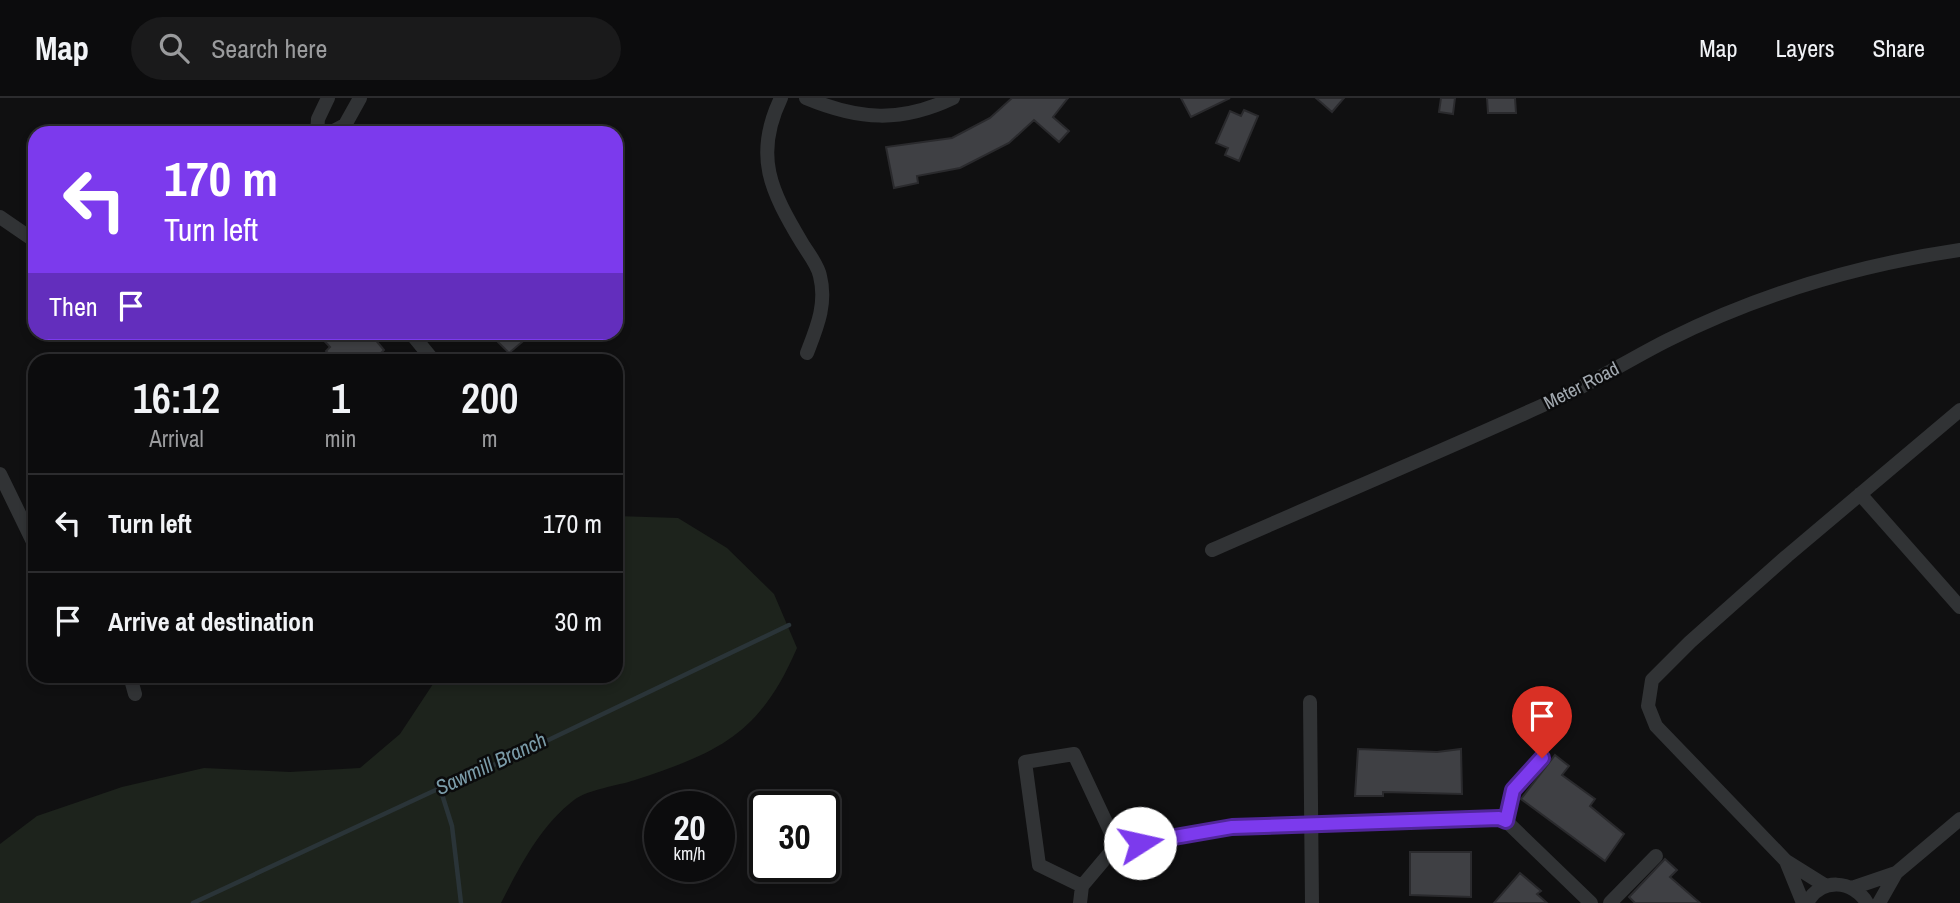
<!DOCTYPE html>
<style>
:root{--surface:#0c0c0d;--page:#1a1a1b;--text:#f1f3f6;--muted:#9a9b9d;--line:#2c2c2e}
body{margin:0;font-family:"Archivo Narrow",sans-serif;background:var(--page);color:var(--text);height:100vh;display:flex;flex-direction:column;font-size:26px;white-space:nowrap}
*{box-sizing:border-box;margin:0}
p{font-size:23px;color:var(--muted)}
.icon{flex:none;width:38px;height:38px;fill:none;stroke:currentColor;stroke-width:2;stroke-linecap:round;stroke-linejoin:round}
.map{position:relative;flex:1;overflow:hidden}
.panel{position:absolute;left:28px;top:256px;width:595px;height:329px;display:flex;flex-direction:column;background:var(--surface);border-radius:21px;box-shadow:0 4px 10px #0003,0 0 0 2px var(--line)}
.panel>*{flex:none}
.top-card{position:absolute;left:28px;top:28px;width:595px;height:214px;border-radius:21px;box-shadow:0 4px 10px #0003,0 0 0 2px var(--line);background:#7c3aed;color:#fff;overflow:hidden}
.speed{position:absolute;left:644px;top:693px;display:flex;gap:14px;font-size:35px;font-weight:700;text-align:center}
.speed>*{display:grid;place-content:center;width:91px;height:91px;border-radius:50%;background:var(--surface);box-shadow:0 4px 10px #0003,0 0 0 2px var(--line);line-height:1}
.speed small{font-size:18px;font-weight:400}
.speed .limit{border:4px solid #111;border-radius:10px;background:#fff;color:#111}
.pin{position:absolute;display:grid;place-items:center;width:60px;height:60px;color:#fff;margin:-72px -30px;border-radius:50% 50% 50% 0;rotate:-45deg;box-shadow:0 0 7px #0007}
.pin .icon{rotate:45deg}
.me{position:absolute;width:77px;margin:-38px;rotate:80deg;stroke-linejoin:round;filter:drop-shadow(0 0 5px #0008)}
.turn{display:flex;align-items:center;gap:24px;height:147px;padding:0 21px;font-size:32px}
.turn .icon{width:91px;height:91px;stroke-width:2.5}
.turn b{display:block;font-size:49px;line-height:60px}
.then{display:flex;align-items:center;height:66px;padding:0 21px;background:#0003;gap:14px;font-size:26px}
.eta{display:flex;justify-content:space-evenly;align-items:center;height:119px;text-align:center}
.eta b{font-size:42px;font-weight:600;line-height:49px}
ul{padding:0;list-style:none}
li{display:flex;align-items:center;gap:21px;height:98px;padding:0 21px;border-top:2px solid var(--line)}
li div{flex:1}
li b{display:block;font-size:26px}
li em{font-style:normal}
header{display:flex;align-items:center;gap:42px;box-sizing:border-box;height:98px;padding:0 35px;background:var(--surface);border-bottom:2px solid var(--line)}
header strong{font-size:33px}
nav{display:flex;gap:38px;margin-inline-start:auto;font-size:24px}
.search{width:490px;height:63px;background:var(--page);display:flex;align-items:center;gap:18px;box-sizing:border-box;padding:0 24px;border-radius:38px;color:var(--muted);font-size:26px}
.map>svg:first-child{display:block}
.green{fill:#1d231c}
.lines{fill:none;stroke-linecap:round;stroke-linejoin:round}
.stream{stroke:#2a3438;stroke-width:4.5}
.building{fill:#3f4044;stroke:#2a2a2d;stroke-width:2}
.minor{stroke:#313335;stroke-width:14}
.route-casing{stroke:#51269a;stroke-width:18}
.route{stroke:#7c3aed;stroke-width:12}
.labels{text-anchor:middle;stroke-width:5;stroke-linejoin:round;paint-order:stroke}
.street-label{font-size:19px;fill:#a2a9b0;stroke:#0b0b0c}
.water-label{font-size:21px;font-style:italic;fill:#7b9ca9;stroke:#0b0b0c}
</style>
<header>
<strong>Map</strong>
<div class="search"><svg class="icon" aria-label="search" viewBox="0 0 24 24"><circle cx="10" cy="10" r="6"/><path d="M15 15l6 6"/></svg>Search here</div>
<nav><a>Map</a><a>Layers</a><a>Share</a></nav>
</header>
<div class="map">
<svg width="1960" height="805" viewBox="0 0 1960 805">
<rect width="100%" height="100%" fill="#101011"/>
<!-- green -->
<path class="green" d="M616 418 678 420 727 450 774 496 797 550C760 636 720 654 635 682 617 688 589 691 574 702 540 728 520 768 501 805H0V746L37 718 122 689 204 670 290 674 360 670 400 636 435 583 449 578H616Z"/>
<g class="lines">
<!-- stream -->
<path class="stream" d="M440 690 452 728 461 805
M193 805 440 690 517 657 789 527"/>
</g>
<!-- building -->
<path class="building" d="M1012 0H1068L1053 19 1069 33 1059 44 1034 22 1009 45 960 70 917 78 918 85 894 90 886 49 952 40 990 20Z
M1181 0H1230L1191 19Z
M1316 0H1344L1332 14Z
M1441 0H1455L1453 16 1439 14Z
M1487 0H1515L1516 15H1488Z
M1244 12 1258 18 1239 63 1225 57 1228 50 1216 45 1230 13 1241 18Z
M316 234H369L384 252 379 257 384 262H334L326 253 330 249Z
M488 234H534L509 255Z
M1358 651 1437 654 1461 651 1462 696 1383 694V698H1355Z
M1555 657 1569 668 1562 677 1595 701 1590 708 1624 736 1605 763 1521 701Z
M1410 754H1471V799L1410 797Z
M1665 761 1677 772 1670 779 1700 805H1635L1629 799Z
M1520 775 1541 793 1537 796 1547 805H1494Z"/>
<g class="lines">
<!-- minor -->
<path class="minor" d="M781 0C753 58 771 93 802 145 808 155 818 167 820 178 827 206 817 229 807 255
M806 0C859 22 901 25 953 0
M317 35 318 21 328 0
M330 35 345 27 360 0
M0 119 35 143
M410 234 433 262
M0 376 35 448
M1860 396 1960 509
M1212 452C1328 401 1445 352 1561 299 1598 282 1632 260 1668 242 1760 196 1858 167 1960 152
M130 578 135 596
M1310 604 1312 805
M1506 723 1513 692 1542 660
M1786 763 1803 805
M1082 788 1039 767 1025 664 1074 656 1119 752
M1826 788 1786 763 1656 628 1648 608 1652 582 1690 544 1787 458 1960 312
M1852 790 1896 775
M1080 805 1082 788 1109 756 1141 745 1232 729 1499 720 1506 723 1591 805
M1610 805 1656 758
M1807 805C1820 780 1853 781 1867 805
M1879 805 1896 775 1960 721"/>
</g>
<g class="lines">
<!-- route casing -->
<g class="route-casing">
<path id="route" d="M1140 745 1232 729 1499 720 1506 723 1513 692 1542 660"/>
</g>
<!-- route -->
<use href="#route" class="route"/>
</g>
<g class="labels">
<!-- street labels -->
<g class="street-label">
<text transform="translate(1581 287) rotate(-27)" y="7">Meter Road</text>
</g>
<!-- water labels -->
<g class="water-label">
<text transform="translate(491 666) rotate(-25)" y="7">Sawmill Branch</text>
</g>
</g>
</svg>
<div class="speed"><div>20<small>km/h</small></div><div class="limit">30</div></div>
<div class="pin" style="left:1542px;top:660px;background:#d93025"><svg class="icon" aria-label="arrive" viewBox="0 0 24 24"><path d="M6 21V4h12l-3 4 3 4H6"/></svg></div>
<svg class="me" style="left:1140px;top:745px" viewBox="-20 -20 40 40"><circle r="19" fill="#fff"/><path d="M0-13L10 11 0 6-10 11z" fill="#7c3aed"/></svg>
<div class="top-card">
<div class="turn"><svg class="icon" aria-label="left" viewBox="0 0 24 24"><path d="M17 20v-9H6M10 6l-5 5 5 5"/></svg><div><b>170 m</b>Turn left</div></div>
<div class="then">Then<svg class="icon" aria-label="arrive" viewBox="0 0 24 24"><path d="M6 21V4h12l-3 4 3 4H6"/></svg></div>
</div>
<section class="panel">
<div class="eta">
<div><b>16:12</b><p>Arrival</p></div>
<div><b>1</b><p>min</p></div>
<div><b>200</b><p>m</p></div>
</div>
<ul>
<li><svg class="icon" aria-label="left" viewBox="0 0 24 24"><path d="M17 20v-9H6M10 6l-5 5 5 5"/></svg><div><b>Turn left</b></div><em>170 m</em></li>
<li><svg class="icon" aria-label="arrive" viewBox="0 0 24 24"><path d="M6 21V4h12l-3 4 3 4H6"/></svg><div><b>Arrive at destination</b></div><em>30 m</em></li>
</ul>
</section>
</div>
